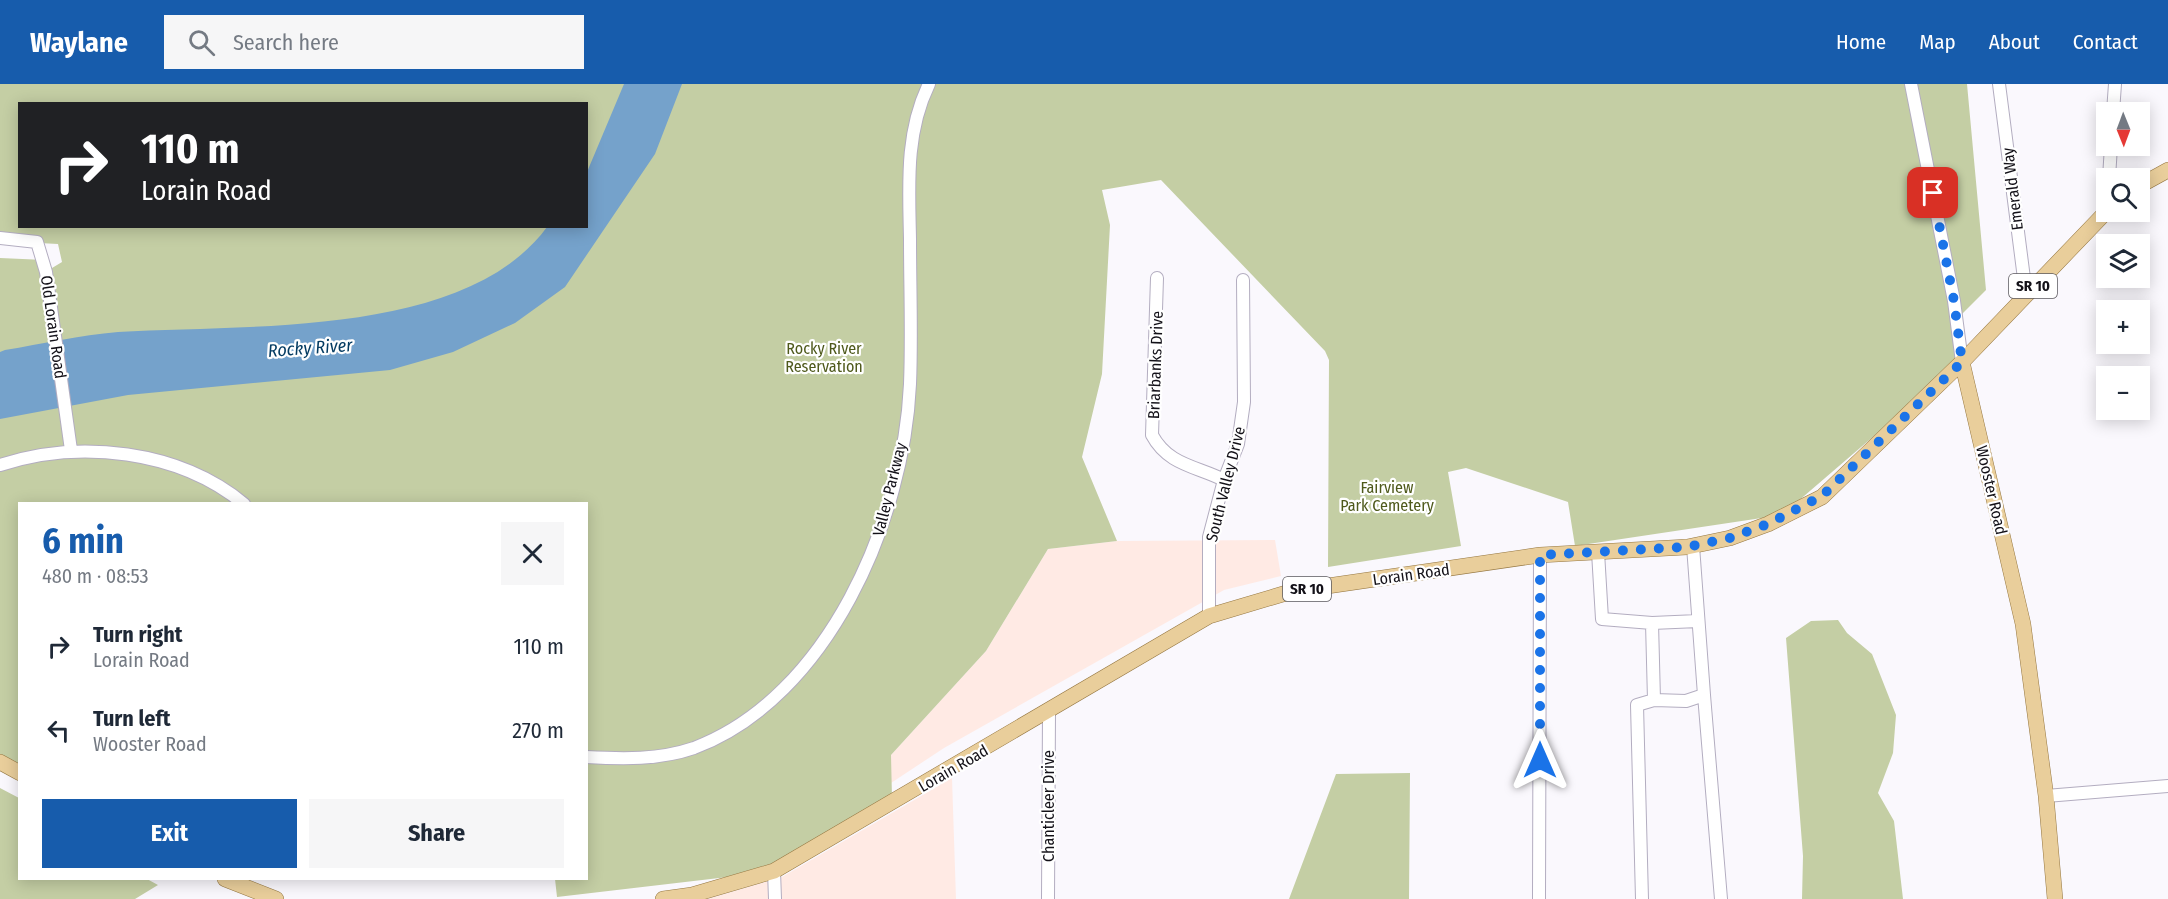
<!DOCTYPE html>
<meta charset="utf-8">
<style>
:root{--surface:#fff;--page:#f6f6f7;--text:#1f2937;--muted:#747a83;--accent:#175cac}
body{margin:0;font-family:"Fira Sans Condensed",sans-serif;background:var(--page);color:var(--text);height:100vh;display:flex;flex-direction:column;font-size:22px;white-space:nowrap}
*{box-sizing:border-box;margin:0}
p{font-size:20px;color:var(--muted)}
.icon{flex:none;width:33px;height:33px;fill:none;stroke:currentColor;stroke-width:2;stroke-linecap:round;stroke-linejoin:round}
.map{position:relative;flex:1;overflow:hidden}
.drawer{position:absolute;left:18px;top:418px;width:570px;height:378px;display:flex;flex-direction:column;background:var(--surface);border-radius:0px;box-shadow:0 3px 15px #0003}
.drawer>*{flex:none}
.hud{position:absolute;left:18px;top:18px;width:570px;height:126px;border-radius:0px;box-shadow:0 3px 15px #0003;background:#202124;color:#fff;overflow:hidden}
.needle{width:39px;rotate:179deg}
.fabs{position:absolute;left:2096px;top:18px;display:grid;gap:12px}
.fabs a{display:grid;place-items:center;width:54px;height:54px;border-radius:0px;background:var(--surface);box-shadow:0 3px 15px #0003;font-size:30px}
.pin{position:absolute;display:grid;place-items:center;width:51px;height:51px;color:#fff;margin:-26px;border-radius:12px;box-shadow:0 3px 9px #0006}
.me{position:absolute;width:66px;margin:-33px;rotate:0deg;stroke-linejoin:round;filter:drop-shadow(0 0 4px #0008)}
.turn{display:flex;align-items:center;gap:21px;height:126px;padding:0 24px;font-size:27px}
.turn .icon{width:78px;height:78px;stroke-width:2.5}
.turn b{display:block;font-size:42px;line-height:51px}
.round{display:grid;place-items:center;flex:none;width:63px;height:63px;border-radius:0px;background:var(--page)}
.summary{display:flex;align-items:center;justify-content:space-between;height:102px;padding:0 24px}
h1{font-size:36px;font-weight:700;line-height:45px;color:var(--accent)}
.button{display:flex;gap:12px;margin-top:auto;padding:12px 24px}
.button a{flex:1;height:69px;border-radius:0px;background:var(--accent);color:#fff;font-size:24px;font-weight:700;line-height:69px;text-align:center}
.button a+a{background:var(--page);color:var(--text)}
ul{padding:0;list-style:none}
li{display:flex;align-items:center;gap:18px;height:84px;padding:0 24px}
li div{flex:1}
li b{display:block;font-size:22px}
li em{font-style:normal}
header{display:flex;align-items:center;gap:36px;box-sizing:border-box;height:84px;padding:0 30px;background:var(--accent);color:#fff}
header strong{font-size:28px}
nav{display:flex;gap:33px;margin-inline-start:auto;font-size:21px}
.search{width:420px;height:54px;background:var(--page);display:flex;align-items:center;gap:15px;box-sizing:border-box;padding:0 21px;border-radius:0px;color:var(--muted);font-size:22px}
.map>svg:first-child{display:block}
.commercial{fill:#ffeae4}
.green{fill:#c4cea4;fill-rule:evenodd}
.water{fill:#75a2cb}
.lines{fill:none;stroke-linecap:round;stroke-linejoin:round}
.minor-casing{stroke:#b3adc0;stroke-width:14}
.major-casing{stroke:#957742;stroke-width:16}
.minor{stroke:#fff;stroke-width:12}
.major{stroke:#e9ce9b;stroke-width:15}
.route{stroke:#1a73e8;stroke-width:10;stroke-dasharray:0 18}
.labels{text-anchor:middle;stroke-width:4.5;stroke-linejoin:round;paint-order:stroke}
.shield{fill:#fff;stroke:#5a585d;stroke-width:1.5}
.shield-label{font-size:15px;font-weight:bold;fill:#131118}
.street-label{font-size:16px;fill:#131118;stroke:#fff}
.park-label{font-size:16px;fill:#4e591b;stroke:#fff}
.water-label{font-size:18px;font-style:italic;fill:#053c62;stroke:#fff}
</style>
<header>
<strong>Waylane</strong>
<div class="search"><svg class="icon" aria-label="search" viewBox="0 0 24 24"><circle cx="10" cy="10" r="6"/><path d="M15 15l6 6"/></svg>Search here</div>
<nav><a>Home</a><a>Map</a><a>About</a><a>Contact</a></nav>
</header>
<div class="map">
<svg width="2168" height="815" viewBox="0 0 2168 815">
<rect width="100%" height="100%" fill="#faf8fd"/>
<!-- commercial -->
<path class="commercial" d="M1275 456 1281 492 1224 506 944 664 891 699V671L986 567 1048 465 1117 457Z
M952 694 956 815H708L782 793Z"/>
<!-- green -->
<path class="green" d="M0 0H1967L1986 206 1953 239 1960 278 1782 431 1575 462 1568 418 1466 384 1448 388 1461 462 1328 483 1329 276 1325 267 1161 96 1102 106 1110 141 1102 290 1082 373 1117 457 1048 465 986 567 891 671 892 714 762 789 557 813 555 795H586V420H20L19 693 0 681V174L45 176 47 187 62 178 58 160 0 157ZM20 20H586V142H20Z
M1838 536 1847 549 1872 570 1896 631 1893 669 1878 709 1894 737 1903 815H1802L1803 772 1786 554 1811 537Z
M1410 689 1409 815H1289L1336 690Z
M0 704 19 714 20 795H147L158 801 135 815H0Z"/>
<!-- water -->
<path class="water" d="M624 0H682L655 70 565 203 515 239 453 268 390 286 128 311 0 335V268L5 266C42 260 80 251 118 248 244 240 465 255 547 143L586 142 587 88Z"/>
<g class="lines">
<!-- minor casing -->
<g class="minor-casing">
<path id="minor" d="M1911 0 1954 217 1962 278
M1999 0 2026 210
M2113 28 2115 0
M2109 94 2111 62
M0 154 37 158 46 188 71 366
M1157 194 1152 351C1168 381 1196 382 1224 396
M0 381C79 355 179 366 244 420
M1693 462 1704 611 1686 617 1654 616 1652 539 1698 537
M1598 468 1602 535 1652 539
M1209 532V453L1224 396 1238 360 1244 318 1243 196
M1704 611 1721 815
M586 673C623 675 659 676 694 664 829 613 904 435 910 300 912 252 910 204 910 155 909 102 905 49 929 0
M2046 712 2168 702
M774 787 775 815
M1048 815 1049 628
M1539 815 1540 471
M1642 815 1637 621 1654 616"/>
</g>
<!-- major casing -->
<g class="major-casing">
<path id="major" d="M2139 102 2168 86
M1962 278 2023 540 2046 712 2055 815
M0 678 20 689
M225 795 276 815
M663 815 692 811 774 787 1209 532 1293 507 1540 471 1687 463 1730 454 1768 440 1822 413 1962 278 2106 128"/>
</g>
<!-- minor -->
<use href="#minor" class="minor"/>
<!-- major -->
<use href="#major" class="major"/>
</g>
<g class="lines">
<!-- route -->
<path class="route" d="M1540 676V471L1687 463 1730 454 1768 440 1822 412 1962 278 1954 217 1933 109"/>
</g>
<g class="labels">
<!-- shield labels -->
<g class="shield">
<rect x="2009" y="190" width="48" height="24" rx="4.5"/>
<rect x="1283" y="493" width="48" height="24" rx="4.5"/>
</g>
<g class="shield-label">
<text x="2033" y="207">SR 10</text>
<text x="1307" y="510">SR 10</text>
</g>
<!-- street labels -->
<g class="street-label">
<text transform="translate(2012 105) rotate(-97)" y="6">Emerald Way</text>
<text transform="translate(54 243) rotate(82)" y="6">Old Lorain Road</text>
<text transform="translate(1155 281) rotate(-88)" y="6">Briarbanks Drive</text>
<text transform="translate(1225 400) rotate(-76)" y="6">South Valley Drive</text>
<text transform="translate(889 405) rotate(-76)" y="6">Valley Parkway</text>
<text transform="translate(1992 406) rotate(77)" y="6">Wooster Road</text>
<text transform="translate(1411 490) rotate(-8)" y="6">Lorain Road</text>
<text transform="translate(953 684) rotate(-30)" y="6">Lorain Road</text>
<text transform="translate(1048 722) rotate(-90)" y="6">Chanticleer Drive</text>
</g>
<!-- park labels -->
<g class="park-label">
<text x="824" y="270">Rocky River<tspan x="824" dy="18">Reservation</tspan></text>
<text x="1387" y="409">Fairview<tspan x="1387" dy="18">Park Cemetery</tspan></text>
</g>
<!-- water labels -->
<g class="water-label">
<text transform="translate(310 264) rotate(-4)" y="6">Rocky River</text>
</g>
</g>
</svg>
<div class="fabs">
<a><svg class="needle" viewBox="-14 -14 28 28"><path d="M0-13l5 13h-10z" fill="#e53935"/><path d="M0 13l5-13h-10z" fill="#747a83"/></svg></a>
<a><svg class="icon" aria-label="search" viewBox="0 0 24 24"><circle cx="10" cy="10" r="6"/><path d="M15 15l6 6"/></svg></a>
<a><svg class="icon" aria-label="layers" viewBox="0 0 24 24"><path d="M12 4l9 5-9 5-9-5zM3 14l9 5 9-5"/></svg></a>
<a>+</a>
<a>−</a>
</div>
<div class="pin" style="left:1933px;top:109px;background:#d93025"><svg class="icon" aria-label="arrive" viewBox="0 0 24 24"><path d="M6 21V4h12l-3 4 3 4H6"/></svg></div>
<svg class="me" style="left:1540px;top:676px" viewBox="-20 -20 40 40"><path d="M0-17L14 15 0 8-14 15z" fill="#1a73e8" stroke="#fff" stroke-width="4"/></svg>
<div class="hud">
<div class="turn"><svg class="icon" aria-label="right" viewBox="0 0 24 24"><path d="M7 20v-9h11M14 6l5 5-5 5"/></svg><div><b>110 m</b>Lorain Road</div></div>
</div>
<section class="drawer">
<div class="summary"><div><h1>6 min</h1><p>480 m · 08:53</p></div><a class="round"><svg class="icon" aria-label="close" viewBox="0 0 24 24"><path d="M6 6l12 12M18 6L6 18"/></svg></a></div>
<ul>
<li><svg class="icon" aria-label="right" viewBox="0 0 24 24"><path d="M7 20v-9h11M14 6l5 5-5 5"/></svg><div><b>Turn right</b><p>Lorain Road</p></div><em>110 m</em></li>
<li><svg class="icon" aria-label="left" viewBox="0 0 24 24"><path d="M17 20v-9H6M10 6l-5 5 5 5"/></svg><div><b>Turn left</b><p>Wooster Road</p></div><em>270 m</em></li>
</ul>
<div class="button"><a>Exit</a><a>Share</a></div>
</section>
</div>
